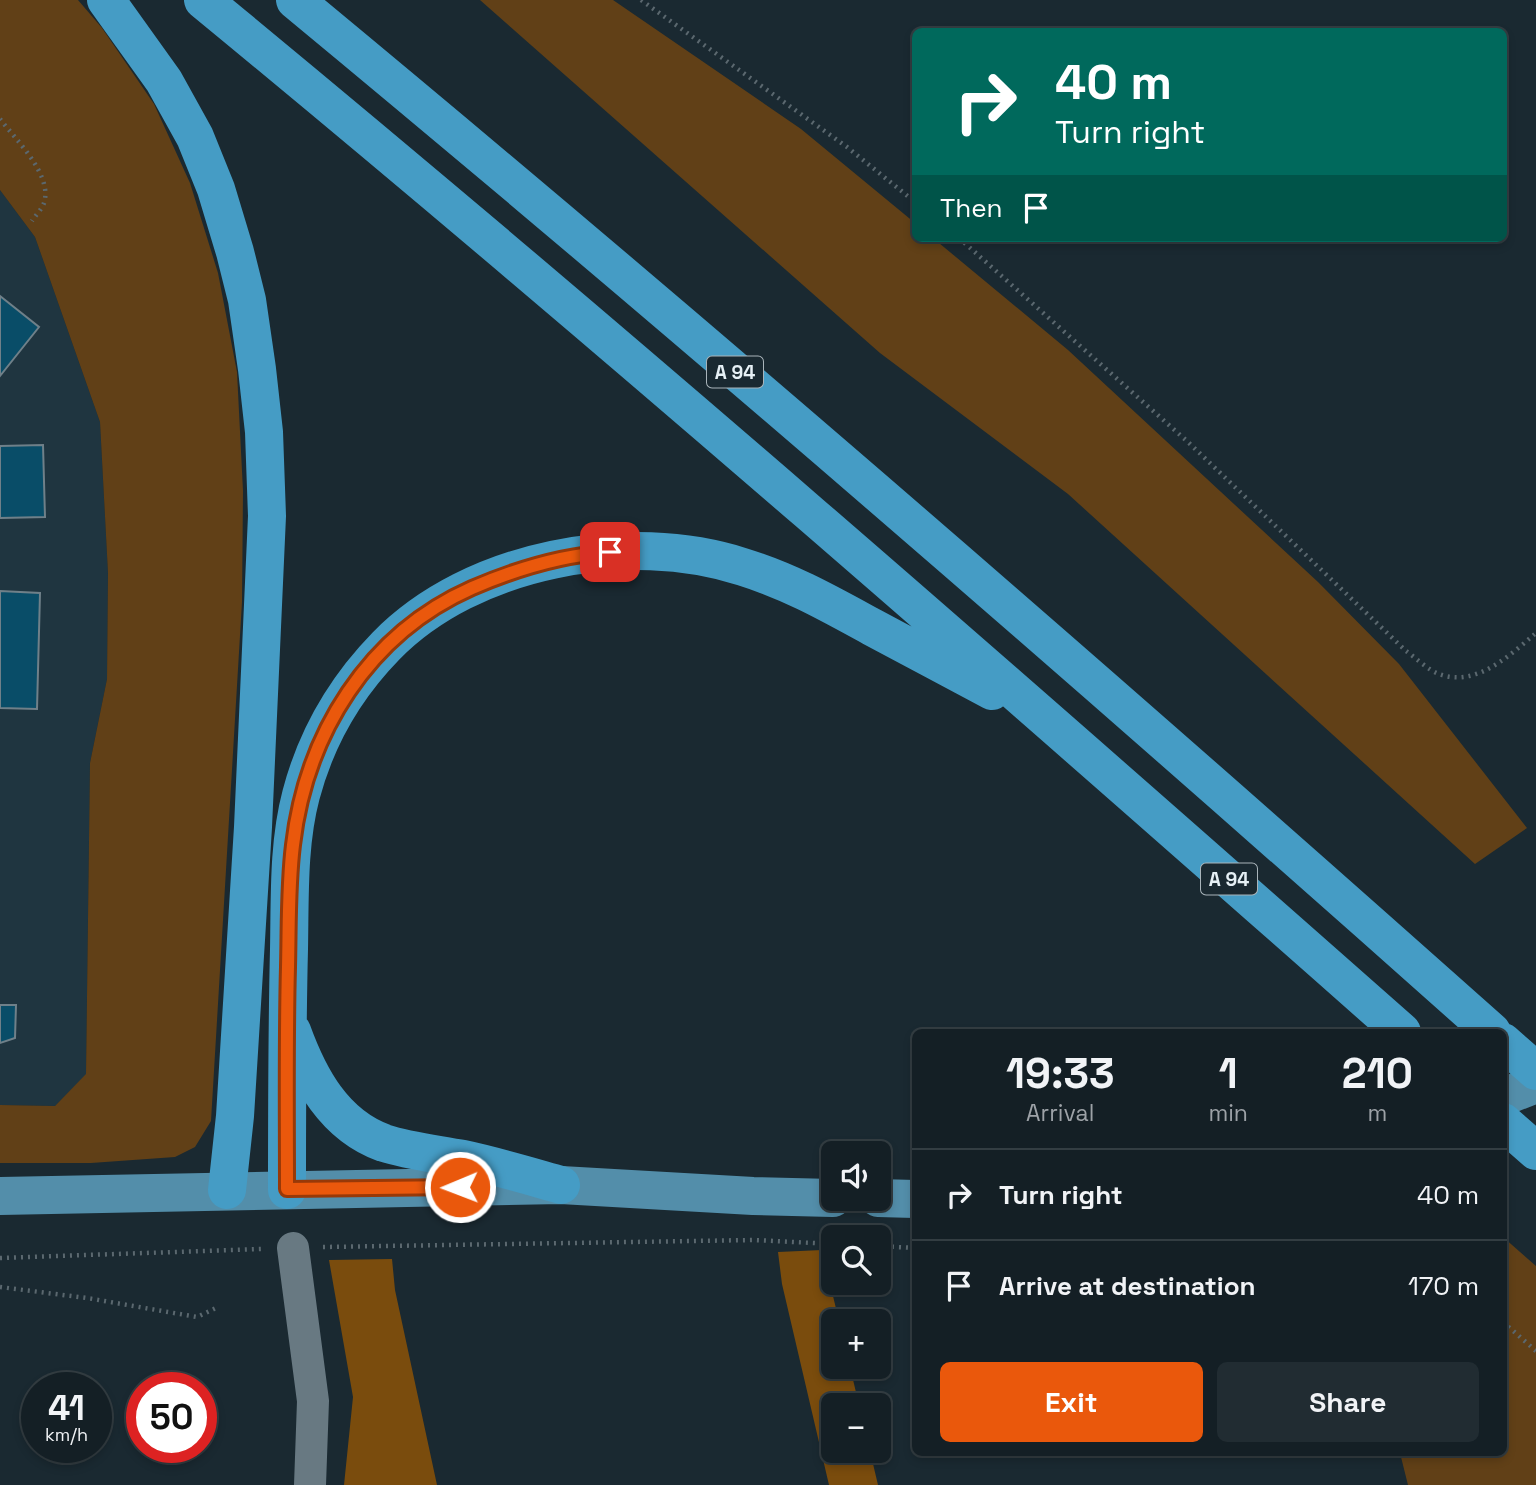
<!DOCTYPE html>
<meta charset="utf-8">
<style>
:root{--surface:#141f25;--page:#212c32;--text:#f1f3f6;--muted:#9da2a7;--line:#333d42;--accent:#ea580c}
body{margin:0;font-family:"Space Grotesk",sans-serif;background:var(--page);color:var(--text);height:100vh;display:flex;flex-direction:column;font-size:26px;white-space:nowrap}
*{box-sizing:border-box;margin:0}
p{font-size:23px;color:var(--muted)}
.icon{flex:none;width:38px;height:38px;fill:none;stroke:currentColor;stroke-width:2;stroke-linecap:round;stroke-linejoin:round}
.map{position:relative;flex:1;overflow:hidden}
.details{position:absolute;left:912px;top:1029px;width:595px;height:427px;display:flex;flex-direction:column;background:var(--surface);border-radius:10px;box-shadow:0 4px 10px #0003,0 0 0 2px var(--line)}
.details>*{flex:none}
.top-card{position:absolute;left:912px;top:28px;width:595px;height:214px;border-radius:10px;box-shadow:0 4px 10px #0003,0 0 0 2px var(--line);background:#00695c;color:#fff;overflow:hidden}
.fabs{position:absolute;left:821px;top:1141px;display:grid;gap:14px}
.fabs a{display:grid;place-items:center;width:70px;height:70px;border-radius:10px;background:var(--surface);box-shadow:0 4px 10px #0003,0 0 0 2px var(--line);font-size:35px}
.speed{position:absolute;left:21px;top:1372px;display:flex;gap:14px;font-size:35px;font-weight:700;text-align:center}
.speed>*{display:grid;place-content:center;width:91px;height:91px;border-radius:50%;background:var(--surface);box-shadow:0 4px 10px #0003,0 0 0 2px var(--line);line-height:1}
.speed small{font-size:18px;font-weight:400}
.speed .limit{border:10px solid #d22;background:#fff;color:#111}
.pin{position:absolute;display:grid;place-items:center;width:60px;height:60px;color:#fff;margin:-30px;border-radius:14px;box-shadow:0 4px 10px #0006}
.me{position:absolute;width:77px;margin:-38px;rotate:269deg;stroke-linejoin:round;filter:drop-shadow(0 0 5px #0008)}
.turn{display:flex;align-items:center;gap:24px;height:147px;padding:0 28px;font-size:32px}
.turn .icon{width:91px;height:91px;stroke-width:2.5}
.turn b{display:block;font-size:49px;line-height:60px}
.then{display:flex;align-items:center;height:66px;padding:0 28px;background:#0003;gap:14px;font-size:26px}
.eta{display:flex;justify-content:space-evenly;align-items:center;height:119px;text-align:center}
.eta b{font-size:42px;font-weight:600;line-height:49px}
.action{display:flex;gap:14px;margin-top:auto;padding:14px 28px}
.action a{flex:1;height:80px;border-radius:10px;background:var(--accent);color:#fff;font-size:28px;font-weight:600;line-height:80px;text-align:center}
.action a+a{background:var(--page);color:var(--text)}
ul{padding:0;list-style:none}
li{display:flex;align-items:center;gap:21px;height:91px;padding:0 28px;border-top:2px solid var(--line)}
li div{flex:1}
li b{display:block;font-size:26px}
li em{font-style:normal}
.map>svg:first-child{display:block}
.built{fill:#1f3540}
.green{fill:#614017}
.forest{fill:#7a4c0d}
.building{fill:#094d68;stroke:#6f8089;stroke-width:2}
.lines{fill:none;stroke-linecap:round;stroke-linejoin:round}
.path{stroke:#5b686f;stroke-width:4.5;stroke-dasharray:2 5;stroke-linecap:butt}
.minor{stroke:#687982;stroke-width:32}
.major{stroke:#538eaa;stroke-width:38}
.highway{stroke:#459cc5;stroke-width:38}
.route-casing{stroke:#983908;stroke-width:18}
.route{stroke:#ea580c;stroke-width:12}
.labels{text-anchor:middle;stroke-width:6;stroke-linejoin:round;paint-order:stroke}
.shield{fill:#1a2931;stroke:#a9b4ba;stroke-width:2}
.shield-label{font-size:19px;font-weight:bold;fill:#e6f0f5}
</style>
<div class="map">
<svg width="1536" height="1485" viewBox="0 0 1536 1485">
<rect width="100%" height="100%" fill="#1a2931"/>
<!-- built -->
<path class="built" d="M0 190 35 237 100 422 108 573 107 679 90 763 86 1075 55 1106 0 1105Z"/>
<!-- green -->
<path class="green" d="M0 0H78L102 28 154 104 190 183 218 273 237 372 243 491 242 602 211 1121 195 1147 175 1157 91 1163H0V1105L55 1106 86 1074 90 763 107 679 108 573 100 422 35 237 0 190Z
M480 0H613L801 129 915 223V238H933L1068 350 1318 582 1399 664 1527 828 1475 864 1068 494 880 353Z
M1503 1237 1536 1266V1485H1408L1400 1453 1503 1452Z"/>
<!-- forest -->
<path class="forest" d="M822 1250 839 1321H833V1367H850L859 1405H833V1451H870L878 1485H829L782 1284 778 1252Z
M392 1259 395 1290 437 1485H344L353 1397 329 1260Z"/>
<!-- building -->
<path class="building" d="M0 296 39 327 0 376Z
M43 445 45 517 0 518V446Z
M0 591 40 593 37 709 0 708Z
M0 1005H16L15 1038 0 1043Z"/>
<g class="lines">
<!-- path -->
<path class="path" d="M641 0 847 147 915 202
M0 119C16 140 53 175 44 203 42 209 35 216 32 221
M959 238 1188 442 1406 651C1416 658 1428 670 1439 674 1476 688 1510 655 1536 633
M878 1246 915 1248
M323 1247 754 1240 833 1244
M0 1258 261 1249
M0 1287 87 1298 197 1317 216 1308
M1503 1322 1536 1351"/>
<!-- minor -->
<path class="minor" d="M293 1248 313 1401 310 1485"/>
<!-- major -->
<path class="major" d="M1503 1097 1536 1084
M0 1196 561 1185 753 1196 833 1198
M878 1198 915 1199"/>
<!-- highway -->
<path class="highway" d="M106 0 164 81 195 137 216 189 235 252 247 300 257 369 264 432 267 516 253 827 235 1116 227 1190
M203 0C610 335 1007 683 1402 1032
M295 0C701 336 1099 682 1492 1032
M292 1031C309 1078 334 1125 384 1143 409 1151 437 1154 463 1159 496 1166 529 1176 561 1185
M1503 1042 1536 1071
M1503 1122 1536 1151
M287 1190C287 1109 287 1029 289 949 290 898 288 844 301 795 316 738 345 688 386 646 472 558 628 530 743 567 791 582 828 603 872 627 912 648 952 670 992 691"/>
</g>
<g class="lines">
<!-- route casing -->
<g class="route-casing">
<path id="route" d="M460 1187 287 1189C287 1115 286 1041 288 967 289 927 288 885 293 845 306 734 368 634 472 588 516 569 562 555 610 552"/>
</g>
<!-- route -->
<use href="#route" class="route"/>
</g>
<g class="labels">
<!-- shield labels -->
<g class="shield">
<rect x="707" y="356.5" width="56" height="31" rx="5"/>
<rect x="1201" y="863.5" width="56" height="31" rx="5"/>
</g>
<g class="shield-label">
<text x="735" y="379">A 94</text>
<text x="1229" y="886">A 94</text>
</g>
</g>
</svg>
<div class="fabs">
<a><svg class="icon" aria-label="sound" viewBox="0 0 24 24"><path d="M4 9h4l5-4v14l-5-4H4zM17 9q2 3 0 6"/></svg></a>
<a><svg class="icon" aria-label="search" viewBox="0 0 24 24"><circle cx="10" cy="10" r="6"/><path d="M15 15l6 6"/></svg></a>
<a>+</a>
<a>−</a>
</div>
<div class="speed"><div>41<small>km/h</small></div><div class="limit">50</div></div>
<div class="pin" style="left:610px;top:552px;background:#d93025"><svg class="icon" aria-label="arrive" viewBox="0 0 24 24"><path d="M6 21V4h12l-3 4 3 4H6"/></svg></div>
<svg class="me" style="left:460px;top:1187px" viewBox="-20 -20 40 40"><circle r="17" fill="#ea580c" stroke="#fff" stroke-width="3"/><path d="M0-11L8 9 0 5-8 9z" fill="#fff"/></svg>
<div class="top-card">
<div class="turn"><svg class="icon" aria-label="right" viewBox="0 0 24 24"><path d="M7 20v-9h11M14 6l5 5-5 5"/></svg><div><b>40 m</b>Turn right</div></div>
<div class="then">Then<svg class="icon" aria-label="arrive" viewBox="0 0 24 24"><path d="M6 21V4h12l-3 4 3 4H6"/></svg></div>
</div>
<section class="details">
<div class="eta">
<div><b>19:33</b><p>Arrival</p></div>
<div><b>1</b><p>min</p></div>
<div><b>210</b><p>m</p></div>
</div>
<ul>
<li><svg class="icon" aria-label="right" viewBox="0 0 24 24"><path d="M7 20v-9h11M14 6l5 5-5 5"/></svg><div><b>Turn right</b></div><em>40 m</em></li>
<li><svg class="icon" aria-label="arrive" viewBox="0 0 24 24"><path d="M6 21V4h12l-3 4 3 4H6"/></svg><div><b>Arrive at destination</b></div><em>170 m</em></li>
</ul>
<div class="action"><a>Exit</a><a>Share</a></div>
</section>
</div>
